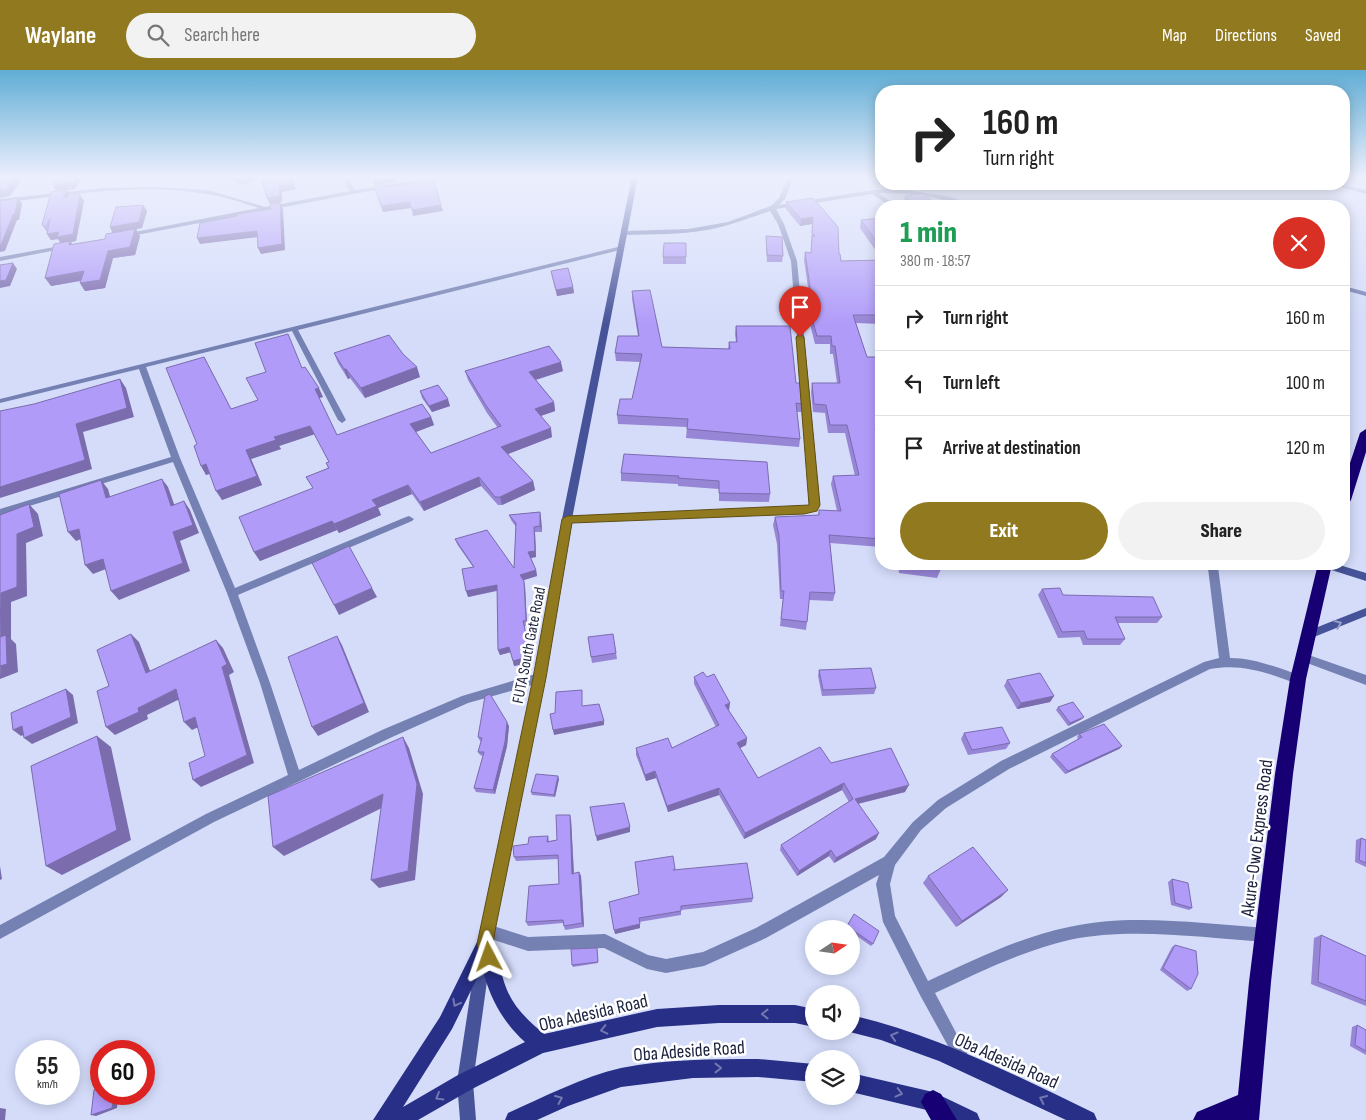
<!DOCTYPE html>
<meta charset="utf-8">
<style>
:root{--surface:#fff;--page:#f2f2f2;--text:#222;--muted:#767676;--line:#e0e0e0;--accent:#90791e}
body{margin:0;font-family:"Sofia Sans Condensed",sans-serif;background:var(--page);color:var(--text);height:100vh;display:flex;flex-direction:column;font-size:19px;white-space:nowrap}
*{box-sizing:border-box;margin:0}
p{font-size:16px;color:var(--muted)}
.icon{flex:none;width:28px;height:28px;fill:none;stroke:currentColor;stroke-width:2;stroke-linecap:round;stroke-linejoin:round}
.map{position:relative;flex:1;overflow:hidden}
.sheet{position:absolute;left:875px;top:130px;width:475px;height:370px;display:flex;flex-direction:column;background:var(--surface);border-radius:20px;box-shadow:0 2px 12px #0003}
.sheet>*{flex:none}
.guide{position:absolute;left:875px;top:15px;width:475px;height:105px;border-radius:20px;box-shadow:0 2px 12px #0003;background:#fff;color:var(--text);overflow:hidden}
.needle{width:32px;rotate:77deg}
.fabs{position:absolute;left:805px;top:850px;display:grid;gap:10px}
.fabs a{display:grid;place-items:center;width:55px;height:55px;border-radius:50%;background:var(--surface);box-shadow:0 2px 12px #0003;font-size:25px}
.speed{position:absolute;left:15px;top:970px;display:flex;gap:10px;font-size:25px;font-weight:700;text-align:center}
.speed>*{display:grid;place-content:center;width:65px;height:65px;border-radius:50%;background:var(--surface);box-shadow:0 2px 12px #0003;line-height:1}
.speed small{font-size:12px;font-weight:400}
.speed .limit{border:8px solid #d22;background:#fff;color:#111}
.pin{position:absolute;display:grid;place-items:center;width:42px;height:42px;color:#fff;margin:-51px -21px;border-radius:50% 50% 50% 0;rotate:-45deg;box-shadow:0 0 5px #0007}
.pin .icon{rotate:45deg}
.me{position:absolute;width:55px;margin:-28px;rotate:356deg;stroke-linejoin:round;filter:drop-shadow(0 0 4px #0008)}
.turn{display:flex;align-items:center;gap:18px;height:105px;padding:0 25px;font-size:22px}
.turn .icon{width:65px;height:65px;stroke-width:2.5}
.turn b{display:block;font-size:35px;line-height:42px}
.round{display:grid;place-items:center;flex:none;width:52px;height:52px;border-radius:26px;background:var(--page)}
.head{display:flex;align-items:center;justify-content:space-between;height:85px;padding:0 25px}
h1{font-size:30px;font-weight:800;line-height:38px;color:#1e9e55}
.button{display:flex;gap:10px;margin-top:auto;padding:10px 25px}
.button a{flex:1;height:58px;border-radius:30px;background:var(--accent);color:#fff;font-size:20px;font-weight:800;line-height:58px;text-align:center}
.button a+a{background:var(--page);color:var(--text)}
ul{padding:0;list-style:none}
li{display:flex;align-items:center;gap:15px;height:65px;padding:0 25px;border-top:1px solid var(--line)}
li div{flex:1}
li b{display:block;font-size:19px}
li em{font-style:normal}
header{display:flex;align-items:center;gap:30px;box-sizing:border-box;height:70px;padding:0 25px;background:var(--accent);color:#fff}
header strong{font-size:24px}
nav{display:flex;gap:28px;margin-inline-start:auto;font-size:18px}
.search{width:350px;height:45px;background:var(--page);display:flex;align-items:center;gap:12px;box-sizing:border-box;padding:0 18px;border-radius:28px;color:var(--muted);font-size:19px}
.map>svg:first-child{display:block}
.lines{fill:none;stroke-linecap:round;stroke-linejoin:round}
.street{fill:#7581b2;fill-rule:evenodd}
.secondary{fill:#465399;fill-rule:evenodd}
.primary{fill:#282f86;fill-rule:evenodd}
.highway{fill:#170074;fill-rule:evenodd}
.wall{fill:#9785d6}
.shaded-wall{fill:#7b6cae}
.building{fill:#b09bf9;stroke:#7b6cae}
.oneway{stroke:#99a0c7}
.oneway2{stroke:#7378b0}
.route{fill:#90791e;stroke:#5e4f14}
.labels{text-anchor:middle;stroke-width:5;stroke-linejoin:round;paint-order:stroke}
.street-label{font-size:16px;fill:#1c213d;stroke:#fff}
.near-street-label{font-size:19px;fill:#1c213d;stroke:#fff}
</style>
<header>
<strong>Waylane</strong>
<div class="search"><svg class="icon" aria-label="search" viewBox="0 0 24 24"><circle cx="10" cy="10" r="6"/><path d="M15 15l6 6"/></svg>Search here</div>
<nav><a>Map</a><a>Directions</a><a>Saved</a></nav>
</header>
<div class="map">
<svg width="1366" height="1050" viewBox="0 0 1366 1050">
<rect width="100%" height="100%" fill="#d4dcfa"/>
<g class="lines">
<!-- street -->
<path class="street" d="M342 107H348L355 120 439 107H453L353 124 126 167 124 166V164L259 138C242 133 225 126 207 124 139 113 68 125 0 133V129L104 118 157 117 207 120 265 137 350 121Z
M604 107H632L638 109 635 111Z
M788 107H794L785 129 779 135 873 120 897 119 947 126 978 136H969C939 128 910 122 879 123L896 136H890L872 124 776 139 784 154 797 191 820 435 816 440 804 443 564 451 562 449 564 447 567 446 804 437 810 435 791 191 778 154 770 141C750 148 729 156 707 160 680 165 652 164 625 165L622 163 625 161 688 159 728 152 771 136 779 128Z
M1330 114H1339L1366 120V124Z
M65 175 67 176V178L0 191V187Z
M622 176 624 177V179L298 260 346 350 342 353 338 350 292 261 146 297 180 388 235 518 406 447 409 446 414 449 412 451 238 525 270 613 299 700 382 660 462 626 539 603 543 605 544 608 543 611 539 613 468 633 390 668 214 752 0 869V855L206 744 288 705 260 613 227 523 173 392 0 445V439L171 387 139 299 0 333V329Z
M1344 216 1366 222V226L1344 220Z
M1205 494H1216L1218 497 1230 588C1255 588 1278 598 1302 606L1303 609 1302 612 1298 614C1268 603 1242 593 1210 599L1009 699 946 738 921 760 895 795 890 814 895 846 928 911C974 890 1020 867 1069 857 1133 843 1202 854 1266 858L1271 860 1273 865 1271 870 1266 872C1202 868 1133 857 1069 870 1022 881 978 903 935 923L971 991 969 996 964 998 959 996 920 925 883 852 876 814 879 805 766 868 704 896 666 903 647 899 604 878 528 881 482 866 480 861 482 856 487 854 528 867 605 864 648 885 666 889 703 882 756 858 884 787 913 752 938 730 1001 691 1204 592 1219 588 1208 498Z
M1303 583 1366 605V615L1299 590 1298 587 1299 584Z"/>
<!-- secondary -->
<path class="secondary" d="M632 107H638L572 449 544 608 494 861 473 1012 476 1050H460L457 1012 480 861 534 608 562 449Z
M1320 494H1336L1366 503V511L1322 497Z
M1366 538V546L1309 569 1305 568 1304 565 1305 562Z"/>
<!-- primary -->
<path class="primary" d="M485 865 491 868C498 885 500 903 507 920 515 939 529 951 544 964L657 939 719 935H795L814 939V957L795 953H719L657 957 543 983 472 1019 418 1050H373L440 947 479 868ZM482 898C490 928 502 951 525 972L458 1005 403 1037 452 959Z
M851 945C937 965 1015 1005 1094 1043L1097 1050H1066L939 991 881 970 846 961H851Z
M758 989 814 994V1012L758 1007 693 1008 621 1017 568 1036 537 1050H505L508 1043C544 1027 582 1007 621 998 666 989 713 989 758 989Z
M851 1003 933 1022 977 1043 980 1050H949L931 1041 851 1022Z"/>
<!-- highway -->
<path class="highway" d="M1366 359V382L1351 430 1349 433 1344 435V411L1360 363Z
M1318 494H1332L1306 609 1293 704 1271 912 1259 1050H1193L1197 1042 1238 1025 1249 912 1275 704 1290 609Z
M933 1020 941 1024 957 1050H931L921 1032 925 1024Z"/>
</g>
<!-- wall -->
<path class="wall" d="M225 107H292L296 119 282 122V132L270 134 261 108 242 115Z
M69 123 80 125 84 131 76 171 71 172 72 174 105 169 113 163 110 157 143 135 147 141 142 158 136 159 140 166 135 185 113 188 105 218 85 221 80 213 81 211 51 216 61 173 58 169 51 170 47 164V162L46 161 42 155Z
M905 126 938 136H906L903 134Z
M813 128 839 184 841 191 881 190V254L856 253 867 287H881V367H877L881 381V477L830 473 835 523 833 531 809 530 807 552 806 560 780 556 783 529H780L777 474 773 455 775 447 818 445 819 440 837 441 831 414 833 406H855L845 363H828L825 343 813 342 811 322 812 313H837L833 284H830V274H815L810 254 811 245H812L804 190 805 182 811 183 812 154 800 156 786 139V132Z
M881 148V188L860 158 861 150Z
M766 166 783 186 782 192H767L766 172Z
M686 173V194H663V187Z
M551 201 573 217 574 223 557 226 552 207Z
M632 221 662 277 728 279 729 272H736L735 264 736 256 796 313 802 334 801 342H797L800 369 799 377 686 368 687 357 618 354 617 345 632 329 640 292 616 291 615 283 638 266 632 229Z
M334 283 420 307 365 328 350 308 348 309 338 293Z
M204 287 231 339 258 330 302 298 323 327 319 328 337 365 431 347 434 355 416 362 431 383 498 358 487 343 468 310 465 301H563L536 310 554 332 555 341 541 346 552 367 508 384 533 411 535 420 502 435H498L481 416 424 441 412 424 378 438 381 445 339 463 337 460 260 491 254 482 313 418 306 407 328 398 326 393 329 392 315 364 279 376 281 379 251 389 262 415 222 430 210 403 206 405 197 374Z
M420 321 450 336 432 342 422 328Z
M624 384 770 424 769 432 719 431V419L678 416V414L621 411V403Z
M540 442 541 448 542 462H535L536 487 531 488 536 500 537 506 523 510 525 516 527 556H524L532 592 514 596 511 582 500 585 498 580 497 521 468 527 473 497 457 474 455 469 514 498 516 457 511 450 509 445Z
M898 494H940L941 499 937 508 899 503Z
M1042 519 1063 525 1162 547 1157 553H1118L1125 569 1120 575H1083L1080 567 1058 568 1038 525Z
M613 564 617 589 592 593 591 587Z
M819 600 876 618 874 624 822 626 818 606Z
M694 607 729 641 747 668 746 675 740 678 758 708 831 693 905 722 858 734 876 769 834 793 829 786 797 806 780 780 781 775 849 732 842 720 744 769 719 725 668 742 656 708 646 711 636 685V678H672L716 657 694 614Z
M1007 610 1054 626 1050 632 1017 639 1004 616Z
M1058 637 1082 649 1068 656 1056 640Z
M509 656 507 676 495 724 476 722 474 718 483 686 480 685 478 682 481 671H480L478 667Z
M964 663 1010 673 1006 679 968 685 961 669Z
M1079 664 1122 676 1119 679 1065 704 1050 687 1052 684 1078 669 1077 667Z
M559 709 555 727 532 725 531 722Z
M571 749 574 803 579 802 581 806 584 857 565 860 563 853 528 856 526 852 559 814 558 789 516 791 514 787 528 774 548 766 549 771 557 770Z
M1361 768 1366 770V797L1355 792 1356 770Z
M675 800 753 828 752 832 681 840V845L639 852 640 858 615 864 639 824Z
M928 806 1001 827 956 857 923 813Z
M1172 809 1192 838 1189 840 1171 835 1168 812Z
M854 844 873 874 871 876 851 862V859L846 858Z
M1321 865 1366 886V936L1311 914 1314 868Z
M1175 875 1191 919 1187 921 1160 900 1172 877Z
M597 878 598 893 573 897 572 895Z
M1357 955 1366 960V985L1350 976 1352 957Z"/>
<!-- shaded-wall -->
<path class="shaded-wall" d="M16 107H24L10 126 0 128V121Z
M75 107H82L75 119 56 121 53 115Z
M246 107H261V108L242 115 239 109Z
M377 107H398L395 112 374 115 372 108Z
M294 113 296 119 282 122V132L270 134 267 128 279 116Z
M67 120 71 126 63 128Z
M80 125 84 131 76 171 71 172 75 179 61 174 58 169 51 170 47 164Z
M18 128 22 134 19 150H17L5 181 0 182V175Z
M410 132 411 138 383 142 381 136Z
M280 133 283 139 285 180 261 184 258 178Z
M143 135 147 141 142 158 136 159 140 166 135 185 113 188 105 218 85 221 80 213 108 181 113 164 110 157Z
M441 135 443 141 413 146 412 140Z
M813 147 812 154 800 156 801 149Z
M257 161 259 167 200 174 197 168Z
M13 193 17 199 10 216 0 218V211Z
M84 201 89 209 51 216 45 208Z
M573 217 574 223 557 226 556 220Z
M561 292 563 301 531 311 529 302Z
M417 297 420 307 365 328 361 318Z
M344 299H346L350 308 348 309Z
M120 309 126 318 134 347 83 362 92 399 0 428V417L76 354Z
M319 318 323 327 319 328 315 319Z
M448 329 450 336 432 342 429 336Z
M554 332 555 341 537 347 535 339Z
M431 347 434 355 413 363 410 354Z
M310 356 315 364 279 376 281 379 251 389 262 415 222 430 216 421 246 380 274 367Z
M551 358 552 367 503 386 501 377Z
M206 394 212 403 206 405 201 396Z
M479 407 481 416 424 441 420 432Z
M162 409 168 417 178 445 171 436Z
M101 410 108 419 113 437 106 428Z
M533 411 535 420 502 435 500 427Z
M408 415 412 424 378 438 381 445 339 463 334 454 372 430Z
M184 431 190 440 199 463 180 471 190 501 119 530 111 521 173 462Z
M29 434 38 444 43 466 26 473 27 526 11 532V569L16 574 18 602 0 609 1 523 17 464Z
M540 442 541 448 542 462 540 456Z
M332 451 337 460 260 491 254 482Z
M534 457 535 462 536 487 530 488 528 482Z
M79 459 86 467 76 471 68 462Z
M103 489 111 497 93 504 85 495Z
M536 500 537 506 521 511 520 505Z
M524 511 525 516 527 556 526 550Z
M497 515 499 520 468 527 466 521Z
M372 518 377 527 339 545 334 535Z
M524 556 532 592 514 596 513 591Z
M131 564 139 572 154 611 146 603Z
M337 566 342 575 369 642 318 666 312 657Z
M216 570 223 578 234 602 229 605 254 693 201 717 193 710 247 685 222 597Z
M509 577 511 582 500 585 498 580Z
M66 619 73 625 78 653 32 674 24 668Z
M176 619 184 627 147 645 148 649 115 665 106 657 138 638Z
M1054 626 1050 632 1017 639 1021 633Z
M730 633 729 641 724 642 725 635Z
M195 647 203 655 192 660 184 652Z
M1084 647 1082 649 1068 656 1070 653Z
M604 651V655L554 665 553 660Z
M507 652 509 656 507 676 495 724 493 720Z
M22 656 30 662 21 666 13 660Z
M97 666 111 677 131 770 62 805 46 796Z
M403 667 409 678 423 724 415 810 379 818 371 810Z
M747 668 746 675 736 680 737 673Z
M1122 676 1119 679 1065 704 1068 701Z
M655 701 656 708 646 711 645 705Z
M558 706 559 709 555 727 554 725Z
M844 713 842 720 744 769 745 763Z
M909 715 905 722 852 735 855 729Z
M719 718V725L668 742 667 736Z
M383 724 390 734 284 786 273 777Z
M570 745 571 749 574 808 572 804Z
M630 757V762L597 771 596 766Z
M879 763 876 769 834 793 836 788Z
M831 780 829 786 797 806 799 801Z
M0 796 2 809 0 810Z
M579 802 581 806 584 857 582 853Z
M1008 820 1001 827 956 857 962 851Z
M640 854V858L615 864 614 860Z
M114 1024H118L117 1038 96 1046 91 1045Z
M0 1038 6 1039 5 1050H0Z"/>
<!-- building -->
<path class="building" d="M0 107H16L6 120 0 121Z
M55 107H75L72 113 53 115Z
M234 107H246L239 109Z
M261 107H292L294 113 279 116 280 126 267 128Z
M434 111 441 135 412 140 410 132 381 136 374 116 388 114 385 117Z
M67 120 63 128 68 127 69 123 80 125 73 164 57 167 59 162 47 164 50 149 46 157 42 155 51 122Z
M923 123 938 136H915L905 126Z
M18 128 15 144 13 145 1 175H0V131Z
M813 128 838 157 839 184H840L841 191 881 190V245H853L867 287H881V358L875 359 881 381V469L829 465 835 523 810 522 807 552 781 549 784 521H781L779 466 775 447 819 445V440L841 441 833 406 859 405 847 355H830L826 335 814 334 812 313H840L835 276H832L831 266H817L811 245H814L805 182 811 183 812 166H815L812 163 813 147 801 149 786 132Z
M280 133 282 174 258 178 257 161 197 168 200 153 237 146V144L271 139 270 135Z
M143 135 139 152 110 157 116 137Z
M881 148V178L861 150Z
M135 159 130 177 108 181 100 210 80 213 84 201 45 208 54 174 70 171 69 175 105 169 106 164Z
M766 166 782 167 783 186 767 185Z
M664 173H686V187H663Z
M13 193 6 210 0 211V195Z
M568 198 573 217 556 220 551 201Z
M650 220 662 277 730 279 729 272H737L736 256H790L796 313H800L802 334 796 333 800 369 687 359 688 349 617 345 620 329H632L642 284 615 283 618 266H639L632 221Z
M288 264 302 298 305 297 319 318 315 319 337 365 422 334 431 347 410 354 431 383 501 356 485 334 465 301 549 276 561 292 529 302 554 332 535 339 551 358 501 377 533 411 500 427H495L479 407 420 432 408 415 372 430 377 436 334 454 332 451 254 482 239 447 313 418 306 407 329 398 326 393 329 392 310 356 274 367 276 370 246 380 257 406 216 421 206 394 201 396 194 376 197 374 166 298 204 287 231 339 258 330 246 308 266 302 255 273Z
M389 265 403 284 417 297 361 318 346 299H344L334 283Z
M120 309 127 338 76 354 85 390 0 417V341L34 334Z
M438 315 448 329 429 336 420 321Z
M624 384 767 392 770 424 719 423V411L678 408 679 406 621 403Z
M162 409 171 436 184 431 193 455 173 462 183 493 111 521 103 489 85 495 79 459 68 462 59 424 101 410 106 428Z
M29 434 34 457 17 464V517L1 523 0 567 6 565 7 594 0 596V445Z
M540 442V456L534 457 535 481 528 482 536 500 520 505 524 511 526 550 523 551 531 586 513 591 509 577 498 580 497 515 466 521 462 499 474 497 455 469 487 460 514 498 516 453 509 445Z
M349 476 372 518 334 535 312 493Z
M901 494H940L941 499 901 495Z
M1060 518 1063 525 1153 527 1162 547H1115L1125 569H1087L1084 561 1062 562 1042 519Z
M131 564 146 603 216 570 227 594 222 597 247 685 193 710 189 693 205 686 195 647 184 652 176 619 138 638 139 642 106 657 97 621 109 616 97 580Z
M613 564 616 583 591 587 588 567Z
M337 566 364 633 312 657 288 587Z
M871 598 876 618 823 620 819 600Z
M703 602 707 607 714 604 730 633 725 635 747 668 737 673 758 708 820 677 831 693 891 678 909 715 855 729 879 763 836 788 831 780 799 801 781 775 853 729 844 713 745 763 719 718 667 736 655 701 645 705 636 678 668 668 672 678 719 655 694 607Z
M1040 603 1054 626 1021 633 1007 610Z
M66 619 71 647 24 668 22 656 13 660 11 643Z
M582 620V636L599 634 604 651 553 660 550 644 555 643 556 622Z
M490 624 507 652 505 672 493 720 474 718 484 682H478L482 668 478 667 485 626Z
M1073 632 1084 647 1070 653 1058 637Z
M1104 654 1122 676 1068 701 1052 684 1082 667 1079 664Z
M1002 657 1010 673 972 680 964 663Z
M97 666 117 760 46 796 31 696Z
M403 667 417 714 408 801 371 810 383 724 273 777 268 726Z
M536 704 558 706 554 725 531 722Z
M624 733 630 757 596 766 590 737Z
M556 745H570L572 804 579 802 582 853 564 856 563 850 526 852 529 816 559 814 558 785 514 787 513 776 528 774 529 767 548 766 547 772 557 770Z
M1361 768 1366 770V793L1359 790Z
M973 777 1008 820 962 851 928 806Z
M673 786 675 799 673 800 747 793 753 828 681 836V841L639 848 640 854 614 860 609 832 639 824 635 792Z
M1172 809 1188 813 1192 838 1175 833Z
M854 844 879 861 873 874 847 856Z
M1321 865 1366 886V931L1318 912Z
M1175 875 1196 881 1198 904 1191 919 1163 898Z
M597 878 598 892 572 895 571 879Z
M1357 955 1366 960V981L1355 975Z
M101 1017V1024H114L112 1038 91 1045 94 1020Z"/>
<!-- one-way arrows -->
<defs><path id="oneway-chevron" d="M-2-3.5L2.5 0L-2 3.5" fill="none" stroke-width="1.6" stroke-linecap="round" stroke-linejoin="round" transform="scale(1.25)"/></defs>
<use class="oneway" href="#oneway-chevron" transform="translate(1338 554) rotate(-22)"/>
<g class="oneway2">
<use href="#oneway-chevron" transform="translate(456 933) rotate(118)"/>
<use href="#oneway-chevron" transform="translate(765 944) rotate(-180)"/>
<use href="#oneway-chevron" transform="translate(604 960) rotate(167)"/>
<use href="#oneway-chevron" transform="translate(894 966) rotate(-163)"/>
<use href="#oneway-chevron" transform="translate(718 998)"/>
<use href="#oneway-chevron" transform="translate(899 1023) rotate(14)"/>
<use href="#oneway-chevron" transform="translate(439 1027) rotate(150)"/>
<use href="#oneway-chevron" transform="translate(559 1029) rotate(-24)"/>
<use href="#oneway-chevron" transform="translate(1043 1029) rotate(-155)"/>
</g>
<!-- sky -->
<linearGradient id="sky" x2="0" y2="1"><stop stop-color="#60add5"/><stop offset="0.42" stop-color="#eceffd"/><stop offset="1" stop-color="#eceffd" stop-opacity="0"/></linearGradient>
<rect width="1366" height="254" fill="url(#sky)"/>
<!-- route -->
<path class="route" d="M800 264 804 267 820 435 817 441 804 444 572 453 546 608 495 861 493 874 497 887 494 893 489 895 483 893 477 874 533 608 562 449 567 446 809 435 796 267Z"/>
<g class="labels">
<!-- street labels -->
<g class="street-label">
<text transform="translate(528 575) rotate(-79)" y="6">FUTA South Gate Road</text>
</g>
<!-- near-street labels -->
<g class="near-street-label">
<text transform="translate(1256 768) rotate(-83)" y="7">Akure-Owo Express Road</text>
<text transform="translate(593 942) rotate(-13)" y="7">Oba Adesida Road</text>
<text transform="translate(689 980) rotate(-4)" y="7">Oba Adeside Road</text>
<text transform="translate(1007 990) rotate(24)" y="7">Oba Adesida Road</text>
</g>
</g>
</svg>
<div class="fabs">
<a><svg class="needle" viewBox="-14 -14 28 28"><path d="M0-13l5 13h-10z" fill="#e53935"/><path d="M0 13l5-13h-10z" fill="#767676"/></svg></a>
<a><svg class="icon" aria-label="sound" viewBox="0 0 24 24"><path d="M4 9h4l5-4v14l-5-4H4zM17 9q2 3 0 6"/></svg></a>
<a><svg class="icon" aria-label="layers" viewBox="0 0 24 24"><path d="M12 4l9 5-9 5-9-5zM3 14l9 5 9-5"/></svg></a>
</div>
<div class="speed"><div>55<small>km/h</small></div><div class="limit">60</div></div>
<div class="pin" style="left:800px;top:267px;background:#d93025"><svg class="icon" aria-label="arrive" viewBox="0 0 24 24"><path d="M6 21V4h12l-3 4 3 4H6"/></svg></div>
<svg class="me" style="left:489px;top:887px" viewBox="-20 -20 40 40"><path d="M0-17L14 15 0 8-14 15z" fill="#90791e" stroke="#fff" stroke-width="4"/></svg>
<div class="guide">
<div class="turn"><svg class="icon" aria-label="right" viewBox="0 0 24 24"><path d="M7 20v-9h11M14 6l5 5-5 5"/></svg><div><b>160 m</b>Turn right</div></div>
</div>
<section class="sheet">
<div class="head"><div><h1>1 min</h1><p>380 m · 18:57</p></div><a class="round" style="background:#d93025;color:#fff"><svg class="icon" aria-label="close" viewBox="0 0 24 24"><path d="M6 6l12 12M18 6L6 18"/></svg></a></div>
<ul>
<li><svg class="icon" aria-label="right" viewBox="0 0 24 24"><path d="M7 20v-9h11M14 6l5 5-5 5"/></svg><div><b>Turn right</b></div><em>160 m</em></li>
<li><svg class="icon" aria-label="left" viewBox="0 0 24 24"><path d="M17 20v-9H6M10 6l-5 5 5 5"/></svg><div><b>Turn left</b></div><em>100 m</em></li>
<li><svg class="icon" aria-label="arrive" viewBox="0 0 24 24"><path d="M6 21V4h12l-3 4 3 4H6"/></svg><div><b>Arrive at destination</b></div><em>120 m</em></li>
</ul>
<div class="button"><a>Exit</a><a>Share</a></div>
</section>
</div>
